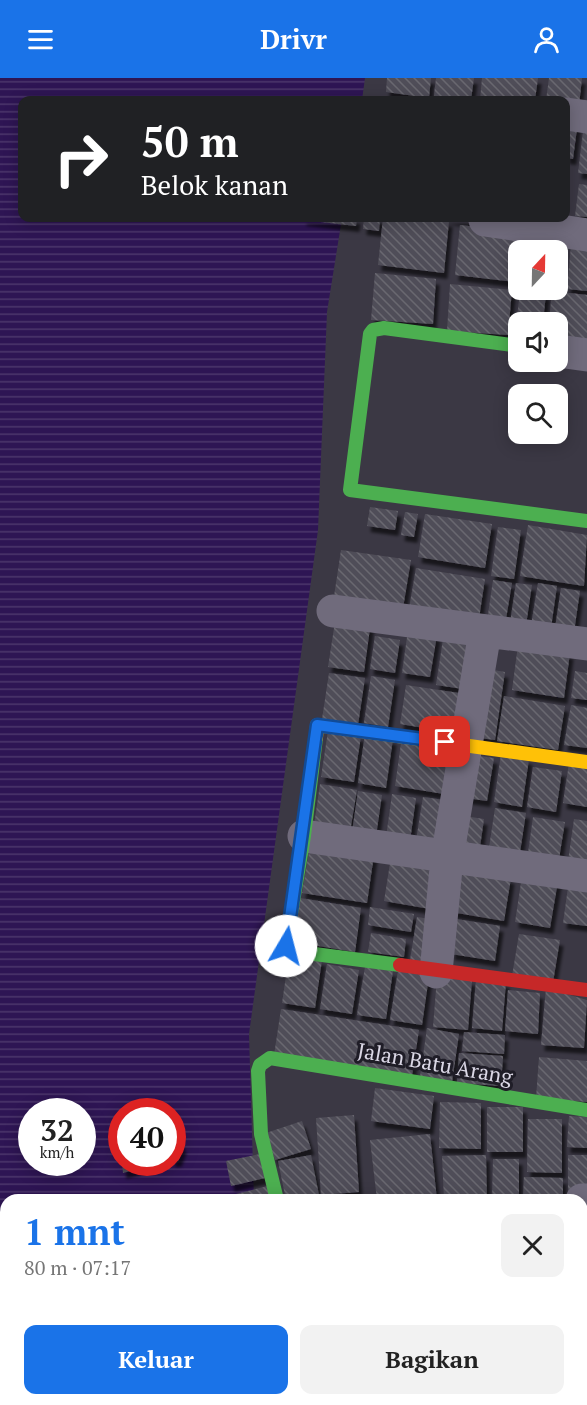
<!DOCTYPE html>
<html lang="id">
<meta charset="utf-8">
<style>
:root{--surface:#fff;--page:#f2f2f2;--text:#222;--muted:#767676;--accent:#1a73e8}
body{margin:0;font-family:"PT Serif",serif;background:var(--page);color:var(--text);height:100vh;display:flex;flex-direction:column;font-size:22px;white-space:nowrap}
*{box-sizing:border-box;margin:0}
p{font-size:20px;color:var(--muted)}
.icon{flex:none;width:33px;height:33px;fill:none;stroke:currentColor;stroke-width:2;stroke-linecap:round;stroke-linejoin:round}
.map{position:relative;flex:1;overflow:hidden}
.sheet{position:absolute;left:0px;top:1116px;width:588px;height:212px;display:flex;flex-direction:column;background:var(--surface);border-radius:18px 18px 0 0;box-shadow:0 3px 15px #0003}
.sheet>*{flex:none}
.banner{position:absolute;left:18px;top:18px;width:552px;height:126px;border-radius:12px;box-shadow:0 3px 15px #0003;background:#202124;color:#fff;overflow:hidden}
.needle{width:39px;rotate:22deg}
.controls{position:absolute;left:508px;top:162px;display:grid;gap:12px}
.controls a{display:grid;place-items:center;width:60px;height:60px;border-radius:12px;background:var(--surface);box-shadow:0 3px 15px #0003;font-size:30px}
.speed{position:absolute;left:18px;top:1020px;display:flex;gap:12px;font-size:30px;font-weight:700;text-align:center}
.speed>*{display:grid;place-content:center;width:78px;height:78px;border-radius:50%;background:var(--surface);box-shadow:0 3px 15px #0003;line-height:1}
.speed small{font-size:15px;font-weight:400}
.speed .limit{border:9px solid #d22;background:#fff;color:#111}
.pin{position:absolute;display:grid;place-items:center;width:51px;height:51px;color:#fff;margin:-26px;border-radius:12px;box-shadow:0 3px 9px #0006}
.me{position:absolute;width:66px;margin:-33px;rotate:8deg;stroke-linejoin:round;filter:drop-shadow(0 0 4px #0008)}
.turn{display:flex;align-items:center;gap:21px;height:126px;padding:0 24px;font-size:27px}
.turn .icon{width:78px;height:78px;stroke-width:2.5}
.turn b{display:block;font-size:42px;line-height:51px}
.round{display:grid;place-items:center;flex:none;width:63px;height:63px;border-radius:12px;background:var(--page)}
.headline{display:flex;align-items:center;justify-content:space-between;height:102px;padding:0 24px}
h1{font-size:36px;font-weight:600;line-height:45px;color:var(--accent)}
.cta{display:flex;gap:12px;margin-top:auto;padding:12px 24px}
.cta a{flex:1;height:69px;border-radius:12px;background:var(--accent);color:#fff;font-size:24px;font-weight:600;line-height:69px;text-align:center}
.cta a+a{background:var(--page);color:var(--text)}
header{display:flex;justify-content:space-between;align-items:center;height:78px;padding:0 24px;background:var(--accent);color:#fff;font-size:27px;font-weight:600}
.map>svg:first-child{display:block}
.water{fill:url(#water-rules);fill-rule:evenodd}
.building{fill:url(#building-back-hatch);filter:url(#shadow)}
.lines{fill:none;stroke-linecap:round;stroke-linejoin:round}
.street{stroke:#706b7c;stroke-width:33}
.fast{stroke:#4caf50;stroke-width:14}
.slow{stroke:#ffc107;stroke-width:14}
.jam{stroke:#c62828;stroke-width:14}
.route-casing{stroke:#114b97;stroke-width:15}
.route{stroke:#1a73e8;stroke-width:10}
.labels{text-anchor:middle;stroke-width:6;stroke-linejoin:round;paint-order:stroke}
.street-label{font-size:21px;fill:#dad7e5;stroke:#1f1d27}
</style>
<header><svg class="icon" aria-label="menu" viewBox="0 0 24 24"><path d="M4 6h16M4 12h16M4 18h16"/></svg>Drivr<svg class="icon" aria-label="person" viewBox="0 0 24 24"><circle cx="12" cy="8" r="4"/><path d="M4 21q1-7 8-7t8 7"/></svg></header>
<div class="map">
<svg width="587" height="1327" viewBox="0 0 587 1327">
<defs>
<pattern id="water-rules" width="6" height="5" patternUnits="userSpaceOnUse" patternTransform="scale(1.5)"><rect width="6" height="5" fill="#2e1554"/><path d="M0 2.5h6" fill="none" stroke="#4c366c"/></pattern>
<pattern id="building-back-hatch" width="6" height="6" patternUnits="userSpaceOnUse" patternTransform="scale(1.5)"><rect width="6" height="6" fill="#504e58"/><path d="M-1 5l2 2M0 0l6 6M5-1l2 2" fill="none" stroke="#696770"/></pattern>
<filter id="shadow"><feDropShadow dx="3.5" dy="6" stdDeviation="1.5" flood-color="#0009"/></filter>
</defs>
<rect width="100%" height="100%" fill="#3b3844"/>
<!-- water -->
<path class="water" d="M0 0H365L362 22H22V140H342L327 234 318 452 249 956 254 1122H6V1322H308L310 1327H0ZM32 1034H82V1084H32ZM122 1034H172V1084H122Z"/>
<!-- building -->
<path class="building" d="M387 0H431L429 20 386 14Z
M436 0H474L471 22 434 18Z
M482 0H538L535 22H480Z
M549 0H582L578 37 566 22H546Z
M378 18 400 21V22H377Z
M566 41 578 43 573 81 566 80Z
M584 46H587V96L578 95Z
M579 106 587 107V139L575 138Z
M303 140H357L356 148 303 142Z
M364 140H380L379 153 363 151Z
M383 140 449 143 444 195 378 187Z
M444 140H481L480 146Z
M460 147 521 154 515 204 455 197Z
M532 156 563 159 560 190 558 172H530Z
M571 167 587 168V213L567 211Z
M375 195 436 201 433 246 371 242Z
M450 206 512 212 508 257 447 253Z
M520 213 546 216 543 244H519V257H515Z
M552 213 587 217V265L558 262V244H549Z
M370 429 398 433 395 452 367 448Z
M405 434 418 436 414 459 401 457Z
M425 436 492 446 485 490 418 479Z
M528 447 587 457 584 508 520 498Z
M498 449 521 452 514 501 491 498Z
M341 472 411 482 402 536 333 525Z
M416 490 485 501 478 547 408 537Z
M493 502 512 505 504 553 486 550Z
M516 505 532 507 525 554 509 552Z
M538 505 557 508 550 557 530 554Z
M561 510 580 513 573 561 554 557Z
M336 537 371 543 364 594 328 589Z
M408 552 437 557 430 599 402 595Z
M444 555 478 560 470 612 436 607Z
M375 558 400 562 395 595 370 591Z
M518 567 570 575 564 620 512 612Z
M482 590 505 594 495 662 472 659Z
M575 593 587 595V622L571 620Z
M329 595 365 600 358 647 322 641Z
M371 598 395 602 388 649 364 645Z
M406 607 472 617 466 657 400 646Z
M504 618 565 628 558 672 497 663Z
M571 627 587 630V670L564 667Z
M328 653 361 658 354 704 321 699Z
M365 656 393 661 386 710 358 705Z
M401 665 457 674 450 717 395 708Z
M465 676 494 680 487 723 459 719Z
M501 676 529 681 522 729 494 724Z
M569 685 587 688V729L563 725Z
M533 689 562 693 556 734 527 729Z
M320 706 357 712 349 760 313 754Z
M358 713 382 717 376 758 352 754Z
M392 716 416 720 410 763 386 759Z
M423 719 451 723 444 767 416 763Z
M495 730 526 735 519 781 488 776Z
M458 737 484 741 479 776 453 772Z
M533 739 565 744 558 787 527 782Z
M574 741 587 743V793L567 790Z
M310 767 374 777 367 825 302 815Z
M391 779 437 787 430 831 384 823Z
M451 790 511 800 504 843 445 833Z
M522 798 558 803 550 850 515 844Z
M569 802 587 804V848L563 845Z
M300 820 361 830 355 874 294 864Z
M370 829 414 836 411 854 368 847Z
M417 839 438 842 431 885 410 882Z
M456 841 500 848 495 883 451 876Z
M371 855 406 861 404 879 368 874Z
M519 856 560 862 553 904 512 898Z
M289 877 322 882 315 930 282 925Z
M327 886 359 892 352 936 320 931Z
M365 889 393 893 386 941 357 937Z
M398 893 429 898 422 947 390 942Z
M437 899 472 902 468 952 433 949Z
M476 902 506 904 502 953 472 950Z
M546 910 587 922 584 970 541 967Z
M508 912 540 915 538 956 505 953Z
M281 931 419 952 412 998 274 977Z
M427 950 459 956 452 1004 420 999Z
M464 954 505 957 504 976 462 973Z
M459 975 503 978 501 1008 457 1005Z
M539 979 587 983V1024L536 1020Z
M375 1010 434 1018 430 1051 371 1043Z
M440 1024 481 1025V1071L439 1070Z
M487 1029H523V1074H487Z
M354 1037 359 1114 321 1117 316 1040Z
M569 1038 587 1039V1070L567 1069Z
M528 1041H562V1095L527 1094Z
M302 1043 311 1071 275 1082 266 1055Z
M172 1056 179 1061 183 1070 178 1083H172Z
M430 1056 437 1122H377L370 1062Z
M260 1076 265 1100 231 1108 226 1083Z
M311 1077 320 1122H286L278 1083Z
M486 1077 487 1122H444L442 1078Z
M568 1077H587V1117H568Z
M493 1081H519V1122H492Z
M122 1084H144L145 1089 123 1095Z
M524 1099 563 1100V1121H523Z
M268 1108 271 1122H229L228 1118Z
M587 1157V1219H582V1158Z
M582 1222H587V1240H582Z
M582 1259H587V1295L582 1296Z
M339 1322H412L413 1327H340Z
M450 1322H473L474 1327H423Z
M476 1322H497V1323L476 1326Z"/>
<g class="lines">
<!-- street -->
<path class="street" d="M566 36 587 39
M485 142 587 157
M558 273 587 277
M333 533 587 566
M304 758 587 798
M436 894 447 780 485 554
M582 1122H587
M329 1322 331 1327"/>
<!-- fast -->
<path class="fast" d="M519 268 384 250 373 252 370 256 350 412 587 443
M316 660 304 758 286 865 291 873 400 887
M277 1122 261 1056 258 993 260 987 270 980 587 1032"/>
<!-- slow -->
<path class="slow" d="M316 660 317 647 587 684"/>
<!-- jam -->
<path class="jam" d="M400 887 587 912"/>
</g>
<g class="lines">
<!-- route casing -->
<g class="route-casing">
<path id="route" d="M286 868 317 647 445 664"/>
</g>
<!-- route -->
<use href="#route" class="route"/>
</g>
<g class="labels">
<!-- street labels -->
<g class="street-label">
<text transform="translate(435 986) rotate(10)" y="7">Jalan Batu Arang</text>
</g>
</g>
</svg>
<div class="controls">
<a><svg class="needle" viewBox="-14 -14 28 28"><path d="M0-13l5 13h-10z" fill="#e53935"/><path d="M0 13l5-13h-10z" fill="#767676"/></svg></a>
<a><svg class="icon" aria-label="sound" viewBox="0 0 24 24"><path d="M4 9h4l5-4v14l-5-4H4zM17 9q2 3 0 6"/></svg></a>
<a><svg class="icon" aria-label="search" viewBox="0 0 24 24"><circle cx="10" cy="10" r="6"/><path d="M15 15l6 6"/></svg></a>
</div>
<div class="speed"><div>32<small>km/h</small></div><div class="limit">40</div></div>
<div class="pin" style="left:445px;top:664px;background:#d93025"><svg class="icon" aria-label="arrive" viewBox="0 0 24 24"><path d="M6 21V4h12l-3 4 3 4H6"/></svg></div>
<svg class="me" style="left:286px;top:868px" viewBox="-20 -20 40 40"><circle r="19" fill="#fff"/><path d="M0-13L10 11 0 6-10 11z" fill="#1a73e8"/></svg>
<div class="banner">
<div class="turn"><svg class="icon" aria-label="right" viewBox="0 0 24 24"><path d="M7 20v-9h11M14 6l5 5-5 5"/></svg><div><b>50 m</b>Belok kanan</div></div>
</div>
<section class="sheet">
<div class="headline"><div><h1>1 mnt</h1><p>80 m · 07:17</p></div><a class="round"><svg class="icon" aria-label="close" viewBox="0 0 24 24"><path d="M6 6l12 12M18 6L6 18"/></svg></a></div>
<div class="cta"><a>Keluar</a><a>Bagikan</a></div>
</section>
</div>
